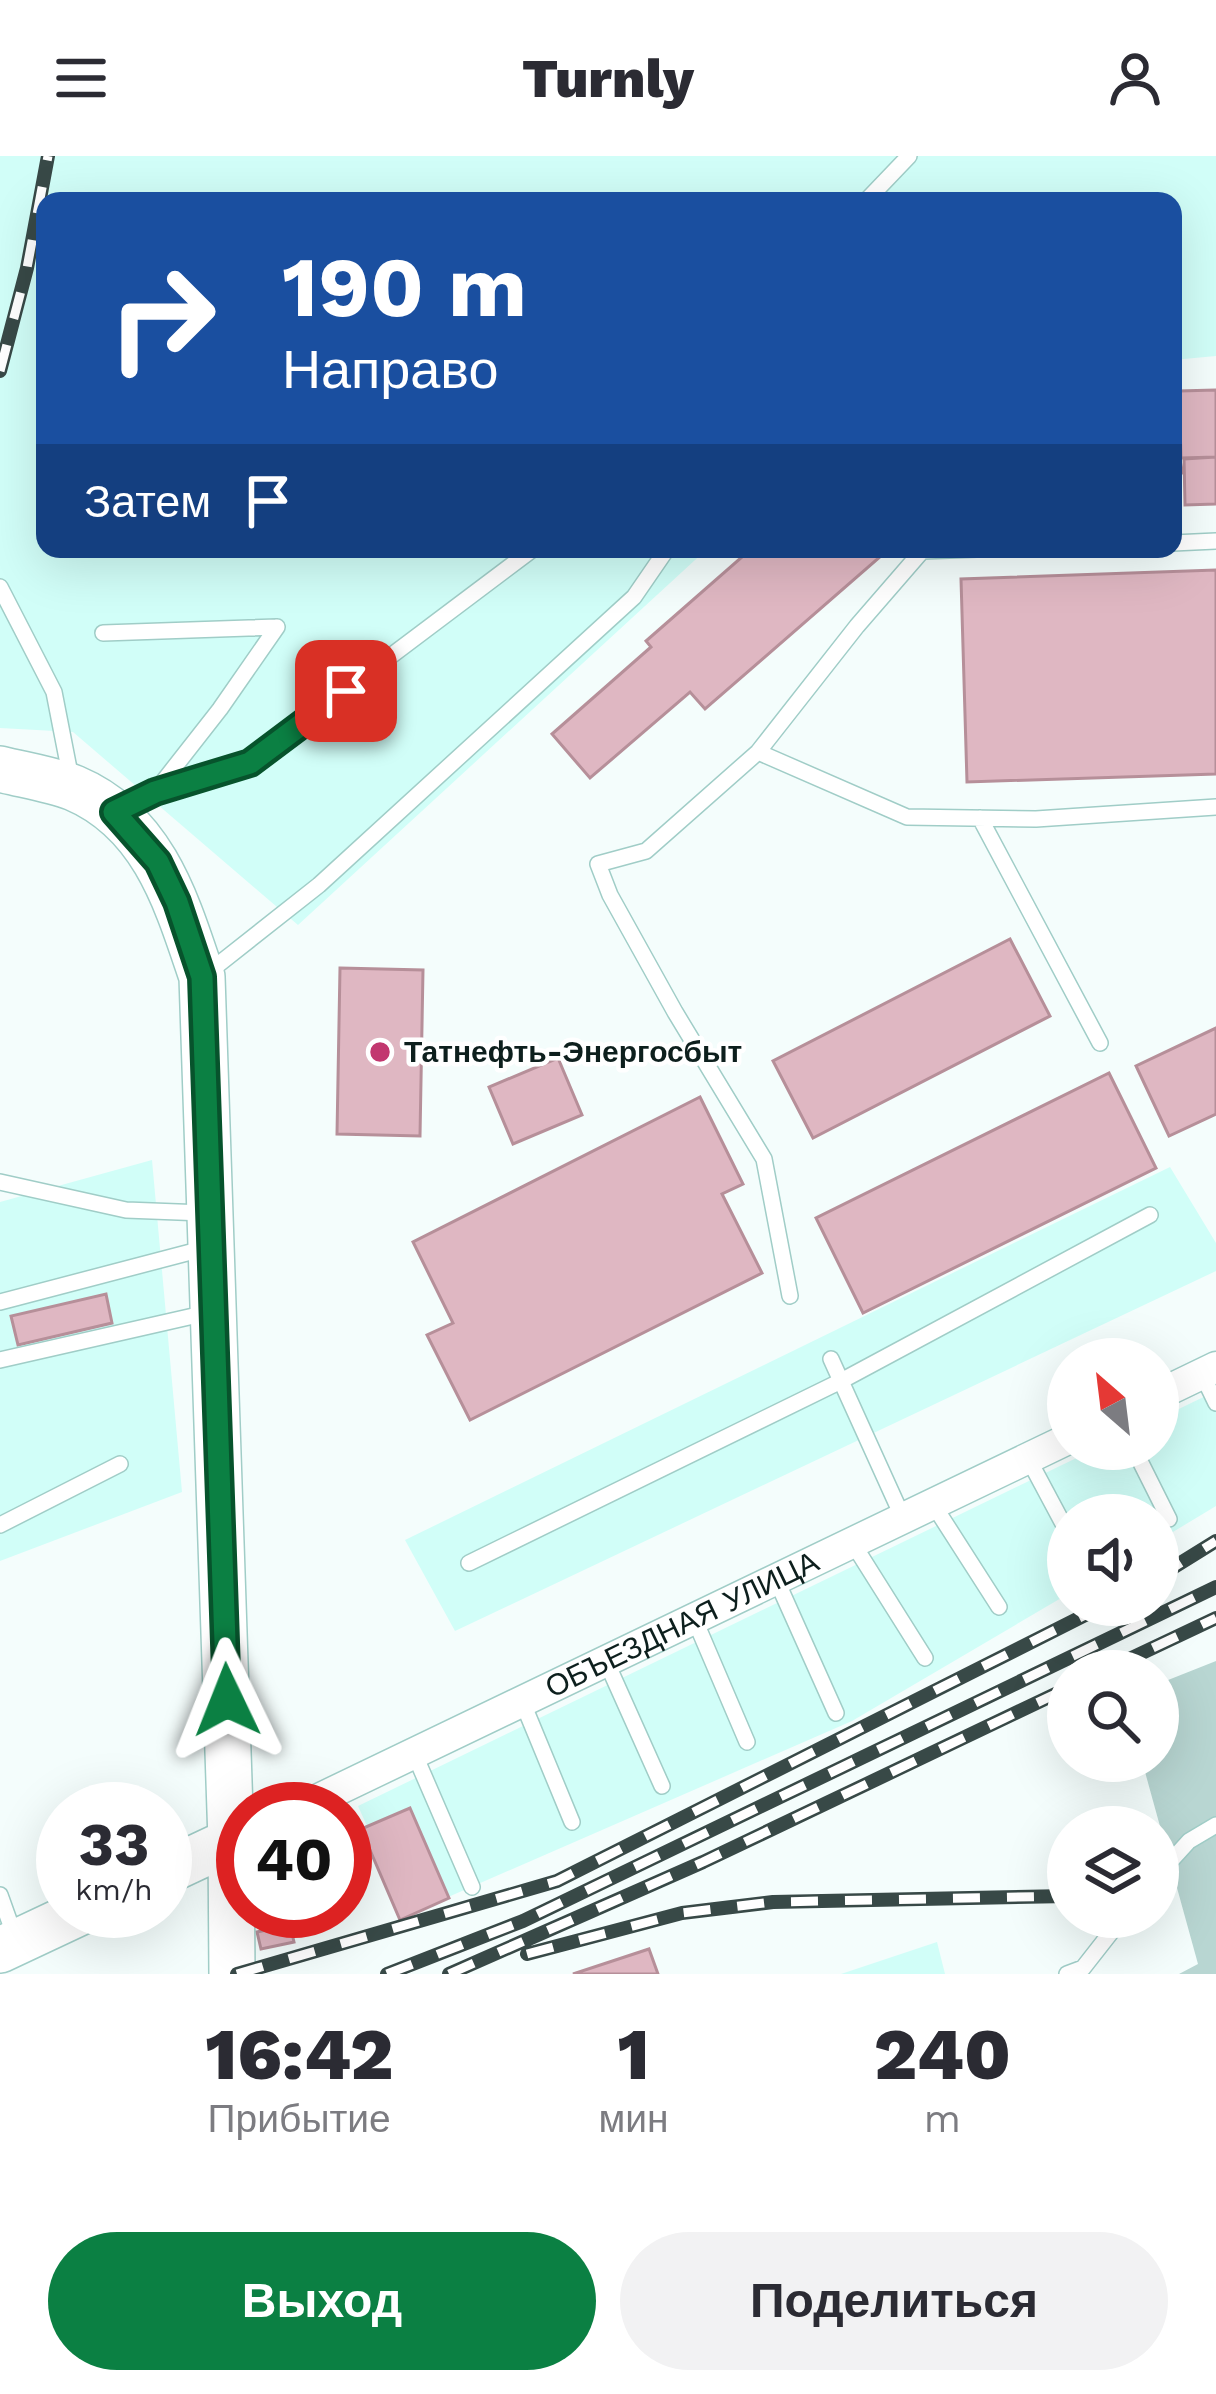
<!DOCTYPE html>
<html lang="ru">
<meta charset="utf-8">
<style>
:root{--surface:#fff;--page:#f2f2f3;--text:#2b2b33;--muted:#7c7c81;--accent:#0b8043}
body{margin:0;font-family:"Work Sans",sans-serif;background:var(--page);color:var(--text);height:100vh;display:flex;flex-direction:column;font-size:45px;white-space:nowrap}
*{box-sizing:border-box;margin:0}
p{font-size:39px;color:var(--muted)}
.icon{flex:none;width:66px;height:66px;fill:none;stroke:currentColor;stroke-width:2;stroke-linecap:round;stroke-linejoin:round}
.map{position:relative;height:1818px;overflow:hidden}
.panel{display:flex;flex-direction:column;background:var(--surface);flex:1}
.panel>*{flex:none}
.banner{position:absolute;left:36px;top:36px;width:1146px;height:366px;border-radius:24px;box-shadow:0 12px 48px #0002;background:#1a4fa0;color:#fff;overflow:hidden}
.needle{width:78px;rotate:332deg}
.controls{position:absolute;left:1047px;top:1182px;display:grid;gap:24px}
.controls a{display:grid;place-items:center;width:132px;height:132px;border-radius:50%;background:var(--surface);box-shadow:0 12px 48px #0002;font-size:60px}
.speed{position:absolute;left:36px;top:1626px;display:flex;gap:24px;font-size:60px;font-weight:700;text-align:center}
.speed>*{display:grid;place-content:center;width:156px;height:156px;border-radius:50%;background:var(--surface);box-shadow:0 12px 48px #0002;line-height:1}
.speed small{font-size:30px;font-weight:400}
.speed .limit{border:18px solid #d22;background:#fff;color:#111}
.pin{position:absolute;display:grid;place-items:center;width:102px;height:102px;color:#fff;margin:-51px;border-radius:24px;box-shadow:0 6px 18px #0006}
.me{position:absolute;width:132px;margin:-66px;rotate:358deg;stroke-linejoin:round;filter:drop-shadow(0 0 9px #0008)}
.turn{display:flex;align-items:center;gap:42px;height:252px;padding:0 48px;font-size:54px}
.turn .icon{width:156px;height:156px;stroke-width:2.5}
.turn b{display:block;font-size:84px;line-height:102px}
.then{display:flex;align-items:center;height:114px;padding:0 48px;background:#0003;gap:24px;font-size:45px}
.eta{display:flex;justify-content:space-evenly;align-items:center;height:204px;text-align:center}
.eta b{font-size:72px;font-weight:800;line-height:84px}
.action{display:flex;gap:24px;margin-top:auto;padding:24px 48px}
.action a{flex:1;height:138px;border-radius:72px;background:var(--accent);color:#fff;font-size:48px;font-weight:800;line-height:138px;text-align:center}
.action a+a{background:var(--page);color:var(--text)}
header{display:flex;justify-content:space-between;align-items:center;height:156px;padding:0 48px;background:var(--surface);font-size:54px;font-weight:800}
.map>svg:first-child{display:block}
.built{fill:#d1fef8}
.green{fill:#b8d6d2}
.building{fill:#dfb7c2;stroke:#b68f99;stroke-width:3}
.lines{fill:none;stroke-linecap:round;stroke-linejoin:round}
.lane-casing{stroke:#a0cdc7;stroke-width:18}
.street-casing{stroke:#a0cdc7;stroke-width:33}
.secondary-casing{stroke:#a0cdc7;stroke-width:48}
.lane{stroke:#fff;stroke-width:15}
.street{stroke:#fff;stroke-width:30}
.secondary{stroke:#fff;stroke-width:45}
.rail-casing{stroke:#384947;stroke-width:14}
.rail{stroke:#fff;stroke-width:9;stroke-dasharray:27;stroke-linecap:butt}
.route-casing{stroke:#07532c;stroke-width:30}
.route{stroke:#0b8043;stroke-width:21}
.poi-dot{fill:#c2376f;stroke:#fff;stroke-width:4.5}
.labels{text-anchor:middle;stroke-width:9;stroke-linejoin:round;paint-order:stroke}
.poi-label{font-size:30px;font-weight:bold;fill:#0d1f1d;stroke:#fff;text-anchor:start}
.street-label{font-size:30px;fill:#0d1f1d;stroke:#fff}
</style>
<header><svg class="icon" aria-label="menu" viewBox="0 0 24 24"><path d="M4 6h16M4 12h16M4 18h16"/></svg>Turnly<svg class="icon" aria-label="person" viewBox="0 0 24 24"><circle cx="12" cy="8" r="4"/><path d="M4 21q1-7 8-7t8 7"/></svg></header>
<div class="map">
<svg width="1216" height="1818" viewBox="0 0 1216 1818">
<rect width="100%" height="100%" fill="#f4fdfc"/>
<!-- built -->
<path class="built" d="M0 0H1216V200L1173 204V45H45V393H707L298 769 73 576 0 572Z
M152 1004 182 1336 0 1405V1046Z
M1170 1011 1216 1087V1115L455 1475 405 1384Z
M1216 1235V1350L1158 1385V1359H1068V1438L852 1565 407 1759 358 1650 1095 1293H1158V1263Z
M937 1786 945 1818H841Z"/>
<!-- green -->
<path class="green" d="M1216 1505V1818H1179L1198 1808 1142 1605H1158V1528Z"/>
<!-- building -->
<path class="building" d="M1216 234V301L1181 302 1179 235Z
M1173 255 1182 317 1173 318Z
M1216 301V348L1185 349 1184 303Z
M751 393H889L705 553 690 536 590 622 552 578 651 491 646 485Z
M1216 414V618L967 626 961 423Z
M1010 783 1050 860 813 982 773 905Z
M340 812 423 814 420 980 337 978Z
M1216 872V958L1169 980 1136 910Z
M558 902 582 959 513 988 489 931Z
M1109 917 1156 1012 863 1157 816 1062Z
M700 941 743 1028 722 1038 762 1117 470 1264 427 1179 453 1167 413 1086Z
M106 1138 112 1167 18 1189 11 1160Z
M410 1652 449 1742 400 1764 361 1673Z
M290 1769 294 1786 261 1793 257 1776Z
M649 1793 658 1818H573Z"/>
<g class="lines">
<!-- lane casing -->
<g class="lane-casing">
<path id="lane" d="M866 45 909 0
M1173 387 1216 385
M0 431 54 536 71 623
M103 477 277 471
M758 596 907 661 1036 663 1216 651
M155 636 220 553 277 471
M122 652 155 636 250 606 533 393
M980 662 1100 887
M205 819 319 729 634 441 667 393
M0 1026 126 1054 204 1057
M790 1140 764 1003 675 856 610 739 598 708 646 695 758 596 857 470 922 395 977 393
M0 1146 206 1092
M831 1203 903 1362
M0 1204 211 1156
M1202 1218 1216 1247
M1134 1293 1169 1363
M1028 1302 1068 1377
M933 1348 999 1451
M0 1369 120 1308
M852 1386 925 1502
M469 1407 841 1225 1150 1059
M776 1423 836 1557
M694 1462 747 1586
M606 1505 662 1630
M522 1545 572 1666
M414 1597 472 1731
M1158 1719 1189 1685 1216 1669
M0 1739 15 1781
M1067 1818 1083 1812 1123 1761"/>
</g>
<!-- street casing -->
<g class="street-casing">
<g id="street">
<path d="M1158 1239 1216 1211"/>
<path id="s1" d="M298 1653 1068 1283"/>
</g>
</g>
<!-- secondary casing -->
<g class="secondary-casing">
<path id="secondary" d="M0 613C24 619 51 623 74 632 154 666 177 747 202 821L231 1685 232 1818
M165 1716 231 1685
M0 1794 83 1755"/>
</g>
<!-- lane -->
<use href="#lane" class="lane"/>
<!-- street -->
<use href="#street" class="street"/>
<!-- secondary -->
<use href="#secondary" class="secondary"/>
<!-- rail casing -->
<g class="rail-casing">
<path id="rail" d="M0 215 27 112 48 0
M1158 1421 1216 1385
M1104 1515 1216 1462
M527 1798 682 1757 773 1746 1068 1740
M237 1818 557 1725 1105 1449
M387 1818 523 1765 1216 1431
M449 1818 703 1706 1068 1532"/>
</g>
<!-- rail -->
<use href="#rail" class="rail"/>
</g>
<g class="lines">
<!-- route casing -->
<g class="route-casing">
<path id="route" d="M227 1544 202 821 177 746 158 706 114 656 155 636 250 607 346 535"/>
</g>
<!-- route -->
<use href="#route" class="route"/>
</g>
<!-- markers -->
<circle class="poi-dot" cx="380" cy="896" r="12"/>
<g class="labels">
<!-- poi labels -->
<g class="poi-label">
<text x="404" y="906">Татнефть-Энергосбыт</text>
</g>
<!-- street labels -->
<g class="street-label">
<text dy="10" stroke="none"><textPath href="#s1" startOffset="426">ОБЪЕЗДНАЯ УЛИЦА</textPath></text>
</g>
</g>
</svg>
<div class="controls">
<a><svg class="needle" viewBox="-14 -14 28 28"><path d="M0-13l5 13h-10z" fill="#e53935"/><path d="M0 13l5-13h-10z" fill="#7c7c81"/></svg></a>
<a><svg class="icon" aria-label="sound" viewBox="0 0 24 24"><path d="M4 9h4l5-4v14l-5-4H4zM17 9q2 3 0 6"/></svg></a>
<a><svg class="icon" aria-label="search" viewBox="0 0 24 24"><circle cx="10" cy="10" r="6"/><path d="M15 15l6 6"/></svg></a>
<a><svg class="icon" aria-label="layers" viewBox="0 0 24 24"><path d="M12 4l9 5-9 5-9-5zM3 14l9 5 9-5"/></svg></a>
</div>
<div class="speed"><div>33<small>km/h</small></div><div class="limit">40</div></div>
<div class="pin" style="left:346px;top:535px;background:#d93025"><svg class="icon" aria-label="arrive" viewBox="0 0 24 24"><path d="M6 21V4h12l-3 4 3 4H6"/></svg></div>
<svg class="me" style="left:227px;top:1544px" viewBox="-20 -20 40 40"><path d="M0-17L14 15 0 8-14 15z" fill="#0b8043" stroke="#fff" stroke-width="4"/></svg>
<div class="banner">
<div class="turn"><svg class="icon" aria-label="right" viewBox="0 0 24 24"><path d="M7 20v-9h11M14 6l5 5-5 5"/></svg><div><b>190 m</b>Направо</div></div>
<div class="then">Затем<svg class="icon" aria-label="arrive" viewBox="0 0 24 24"><path d="M6 21V4h12l-3 4 3 4H6"/></svg></div>
</div>
</div>
<section class="panel">
<div class="eta">
<div><b>16:42</b><p>Прибытие</p></div>
<div><b>1</b><p>мин</p></div>
<div><b>240</b><p>m</p></div>
</div>
<div class="action"><a>Выход</a><a>Поделиться</a></div>
</section>
